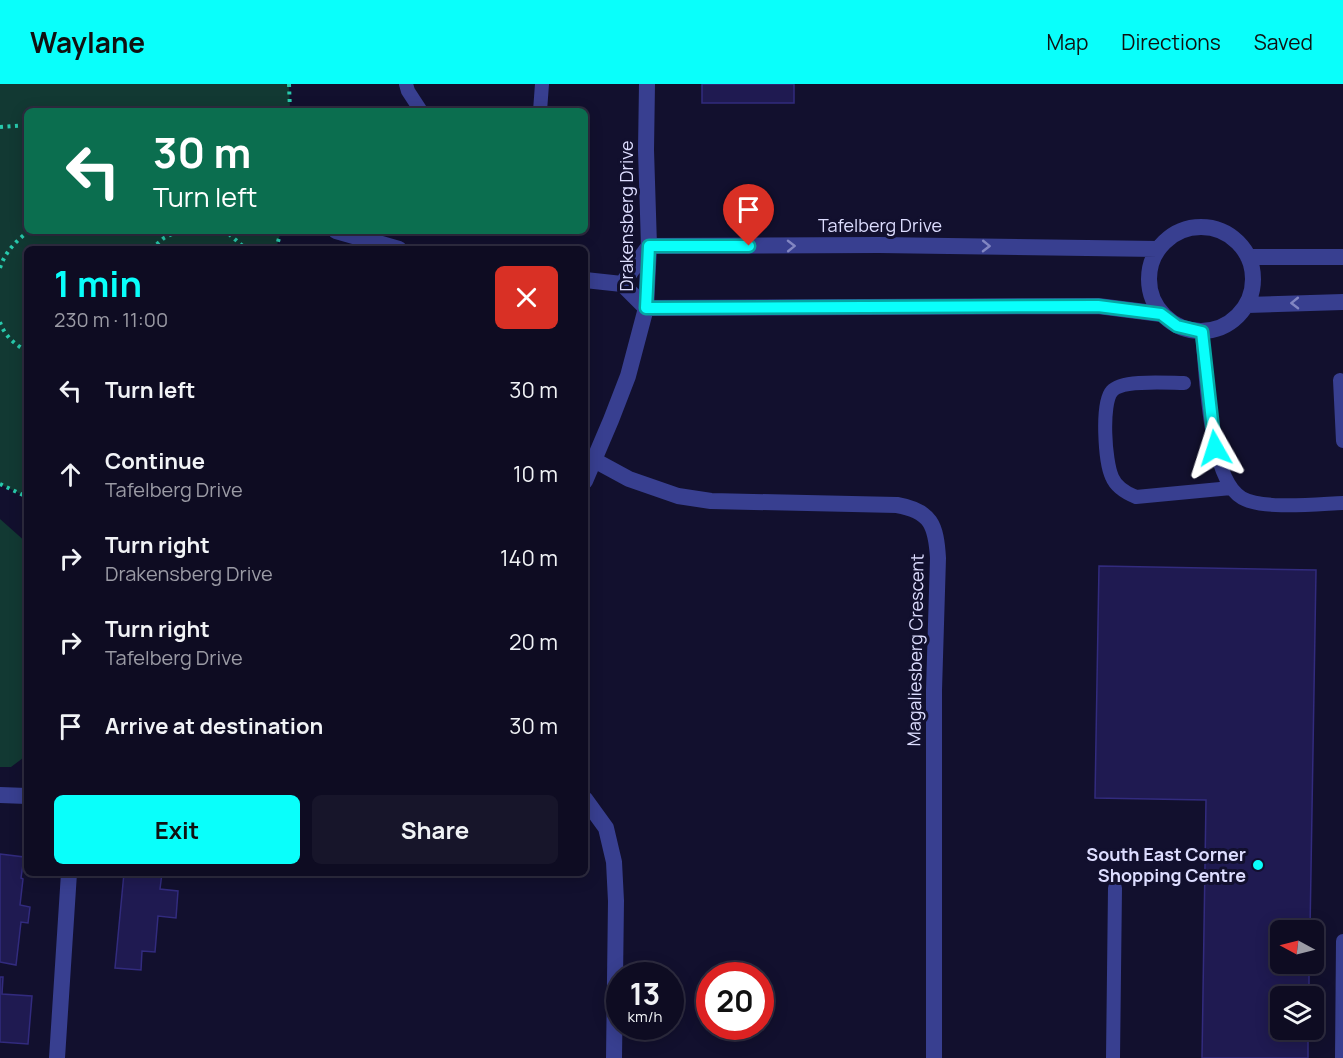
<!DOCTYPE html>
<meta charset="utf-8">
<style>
:root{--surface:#0e0c22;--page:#17152a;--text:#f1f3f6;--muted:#9b9ba5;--line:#2e2c40;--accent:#09fffb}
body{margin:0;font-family:Manrope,sans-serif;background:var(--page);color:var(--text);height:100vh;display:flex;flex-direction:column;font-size:22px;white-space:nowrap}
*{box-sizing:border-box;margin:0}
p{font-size:20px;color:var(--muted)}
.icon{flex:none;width:33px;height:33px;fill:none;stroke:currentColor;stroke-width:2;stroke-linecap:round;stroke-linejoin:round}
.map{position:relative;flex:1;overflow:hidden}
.drawer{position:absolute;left:24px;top:162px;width:564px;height:630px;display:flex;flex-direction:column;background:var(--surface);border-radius:9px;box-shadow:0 3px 15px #0003,0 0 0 2px var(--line)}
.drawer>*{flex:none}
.hud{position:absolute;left:24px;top:24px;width:564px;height:126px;border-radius:9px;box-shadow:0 3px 15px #0003,0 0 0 2px var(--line);background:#0b6e4f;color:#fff;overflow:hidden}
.needle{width:39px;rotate:277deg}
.controls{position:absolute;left:1270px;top:836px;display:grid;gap:12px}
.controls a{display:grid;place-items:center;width:54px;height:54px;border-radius:9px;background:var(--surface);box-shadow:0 3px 15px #0003,0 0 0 2px var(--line);font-size:30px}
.speed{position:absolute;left:606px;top:878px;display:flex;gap:12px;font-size:30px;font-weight:700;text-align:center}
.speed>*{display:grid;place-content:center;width:78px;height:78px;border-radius:50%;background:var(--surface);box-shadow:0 3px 15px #0003,0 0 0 2px var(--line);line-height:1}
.speed small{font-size:15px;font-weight:400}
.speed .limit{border:9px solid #d22;background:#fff;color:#111}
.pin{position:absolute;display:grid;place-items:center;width:51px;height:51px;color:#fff;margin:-62px -26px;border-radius:50% 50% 50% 0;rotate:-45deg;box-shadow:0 0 6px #0007}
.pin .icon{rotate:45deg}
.me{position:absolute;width:66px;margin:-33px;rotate:354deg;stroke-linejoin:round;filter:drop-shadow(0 0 4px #0008)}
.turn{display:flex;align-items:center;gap:21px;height:126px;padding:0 30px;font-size:27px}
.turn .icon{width:78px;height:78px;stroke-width:2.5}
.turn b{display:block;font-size:42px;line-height:51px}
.round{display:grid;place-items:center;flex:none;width:63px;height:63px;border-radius:9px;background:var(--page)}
.headline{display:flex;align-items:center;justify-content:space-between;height:102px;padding:0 30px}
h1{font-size:36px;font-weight:700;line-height:45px;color:var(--accent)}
.primary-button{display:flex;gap:12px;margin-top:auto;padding:12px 30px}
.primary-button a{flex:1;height:69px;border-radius:9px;background:var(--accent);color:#111;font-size:24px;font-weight:700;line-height:69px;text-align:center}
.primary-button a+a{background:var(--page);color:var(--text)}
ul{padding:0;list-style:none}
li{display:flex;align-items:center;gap:18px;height:84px;padding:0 30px}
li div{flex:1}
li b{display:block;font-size:22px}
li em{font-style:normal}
header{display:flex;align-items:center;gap:36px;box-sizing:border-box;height:84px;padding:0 30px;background:var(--accent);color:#111}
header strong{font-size:28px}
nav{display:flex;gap:33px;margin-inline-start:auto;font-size:21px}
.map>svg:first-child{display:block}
.green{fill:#123933}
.building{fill:#1f1a51;stroke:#322b7e;stroke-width:1.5}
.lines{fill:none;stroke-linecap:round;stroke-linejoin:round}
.path{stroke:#28c9ac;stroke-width:4;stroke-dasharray:3 4.5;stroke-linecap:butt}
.service{stroke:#383f90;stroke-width:14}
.minor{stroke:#383f90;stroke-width:16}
.oneway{stroke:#8286c2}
.route-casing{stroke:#06a6a3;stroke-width:15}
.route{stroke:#09fffb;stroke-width:10}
.poi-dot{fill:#09fffb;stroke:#12102e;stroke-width:2}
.labels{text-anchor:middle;stroke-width:6;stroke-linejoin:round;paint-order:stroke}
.street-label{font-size:18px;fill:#ddf;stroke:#12102e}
.poi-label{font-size:18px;font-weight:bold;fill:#ddf;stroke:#12102e;text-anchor:end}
</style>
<header>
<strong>Waylane</strong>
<nav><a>Map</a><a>Directions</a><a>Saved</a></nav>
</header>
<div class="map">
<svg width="1343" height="974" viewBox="0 0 1343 974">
<rect width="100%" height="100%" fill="#12102e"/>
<!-- green -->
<path class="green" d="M0 0H289L290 27H27V147H281L276 165H27V413L0 400Z
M0 435 27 459V671L11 683H0Z"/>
<!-- building -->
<path class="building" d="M702 0H794V19H702Z
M1099 482 1316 486 1310 846H1281V879H1309V912H1281V945H1308V974H1202L1206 716 1095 714Z
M0 770 24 773 21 794 23 795 20 821 30 823 28 839 21 838 16 881 0 878Z
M124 789H162L160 805 178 807 176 834 158 832 155 868 142 867 141 886 115 884Z
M0 893H3L2 910 32 912 28 960 0 958Z"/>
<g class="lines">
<!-- path -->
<path class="path" d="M289 0 290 27
M0 43 27 41
M222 147 229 150 246 165
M151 165 164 154 178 147
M276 165 281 147
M0 184C5 168 16 157 29 147
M0 238C4 251 15 261 27 267
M0 400 27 413"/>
<!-- service -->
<path class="service" d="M406 0 408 7 421 27
M540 27 542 0
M1202 248C1206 285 1208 395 1242 414 1263 426 1318 420 1343 419
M1340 296 1343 357
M1184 299C1169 299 1122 295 1112 307 1101 319 1105 378 1112 393 1116 403 1126 409 1136 413L1231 404
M1113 974 1115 804
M1342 974 1343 857"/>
<!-- minor -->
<path class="minor" d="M1149 195a52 52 0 1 1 104 0a52 52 0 1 1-104 0Z
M336 147 399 165
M1248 173H1343
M585 196 622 200 646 224 1098 222 1161 230
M622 200 649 162 879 161 1158 165
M1247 221 1343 218
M594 376 629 395 678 412 711 417 897 421C931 427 936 441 938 474L934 606V974
M585 397 611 336 628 292 646 224 649 162 646 66 647 0
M0 711 27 712
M585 715 606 744 614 778 616 817 614 974
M57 974 69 789"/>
</g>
<!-- one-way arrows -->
<defs><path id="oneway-chevron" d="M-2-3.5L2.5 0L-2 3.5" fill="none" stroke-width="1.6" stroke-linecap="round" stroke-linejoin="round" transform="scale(1.5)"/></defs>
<g class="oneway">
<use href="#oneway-chevron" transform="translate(791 162) rotate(-1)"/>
<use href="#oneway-chevron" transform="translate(986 162) rotate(1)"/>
<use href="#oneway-chevron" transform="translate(1295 219) rotate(179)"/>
</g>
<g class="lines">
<!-- route casing -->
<g class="route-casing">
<path id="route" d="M749 162H649L646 224 1098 222 1161 230 1177 242 1202 248 1215 364"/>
</g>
<!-- route -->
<use href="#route" class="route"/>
</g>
<!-- markers -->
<circle class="poi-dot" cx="1258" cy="781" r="6"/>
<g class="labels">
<!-- street labels -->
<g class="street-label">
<text transform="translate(627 132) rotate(-90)" y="6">Drakensberg Drive</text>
<text x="880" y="148">Tafelberg Drive</text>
<text transform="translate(916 566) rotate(-89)" y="6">Magaliesberg Crescent</text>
</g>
<!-- poi labels -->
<g class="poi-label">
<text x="1246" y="777">South East Corner<tspan x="1246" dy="21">Shopping Centre</tspan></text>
</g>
</g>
</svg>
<div class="controls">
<a><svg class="needle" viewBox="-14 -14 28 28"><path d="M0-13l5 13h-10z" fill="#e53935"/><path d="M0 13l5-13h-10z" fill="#9b9ba5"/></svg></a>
<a><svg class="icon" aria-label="layers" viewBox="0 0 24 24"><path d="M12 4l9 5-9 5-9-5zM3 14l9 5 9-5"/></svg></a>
</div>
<div class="speed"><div>13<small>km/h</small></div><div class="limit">20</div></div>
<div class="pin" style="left:749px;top:162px;background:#d93025"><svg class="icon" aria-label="arrive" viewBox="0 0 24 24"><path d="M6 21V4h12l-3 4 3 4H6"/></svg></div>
<svg class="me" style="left:1215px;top:364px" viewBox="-20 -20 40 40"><path d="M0-17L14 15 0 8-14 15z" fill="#09fffb" stroke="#fff" stroke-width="4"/></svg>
<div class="hud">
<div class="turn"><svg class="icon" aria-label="left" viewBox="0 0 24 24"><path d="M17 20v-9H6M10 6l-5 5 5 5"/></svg><div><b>30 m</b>Turn left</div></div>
</div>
<section class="drawer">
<div class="headline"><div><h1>1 min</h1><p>230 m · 11:00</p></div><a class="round" style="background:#d93025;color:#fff"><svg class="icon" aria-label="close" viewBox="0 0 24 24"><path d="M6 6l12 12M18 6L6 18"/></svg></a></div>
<ul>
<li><svg class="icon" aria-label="left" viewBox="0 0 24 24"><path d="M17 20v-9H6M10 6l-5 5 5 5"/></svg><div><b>Turn left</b></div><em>30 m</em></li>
<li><svg class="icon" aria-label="ahead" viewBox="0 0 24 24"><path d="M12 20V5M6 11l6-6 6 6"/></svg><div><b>Continue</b><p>Tafelberg Drive</p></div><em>10 m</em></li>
<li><svg class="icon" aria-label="right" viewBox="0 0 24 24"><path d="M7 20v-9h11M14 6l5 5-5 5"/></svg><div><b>Turn right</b><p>Drakensberg Drive</p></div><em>140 m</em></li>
<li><svg class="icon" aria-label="right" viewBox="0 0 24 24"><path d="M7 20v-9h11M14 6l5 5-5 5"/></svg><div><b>Turn right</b><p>Tafelberg Drive</p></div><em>20 m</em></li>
<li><svg class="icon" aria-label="arrive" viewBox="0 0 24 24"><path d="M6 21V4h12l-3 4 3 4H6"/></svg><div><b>Arrive at destination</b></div><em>30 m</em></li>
</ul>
<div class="primary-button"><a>Exit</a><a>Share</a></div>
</section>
</div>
